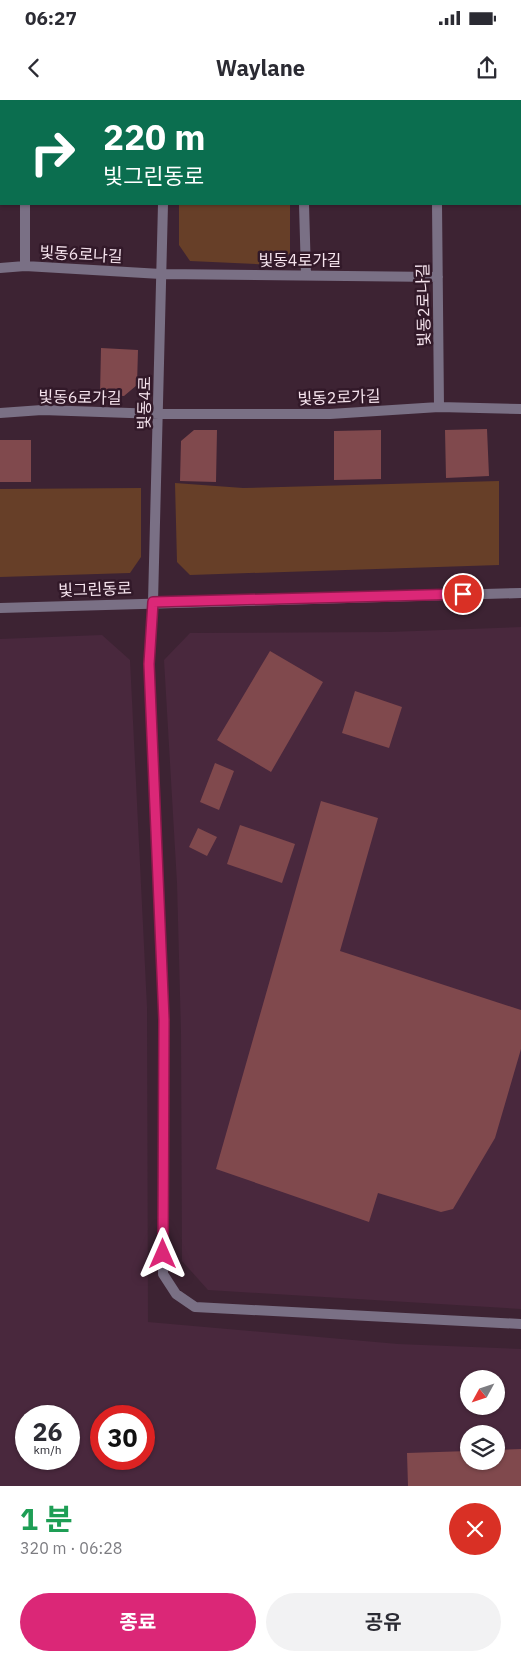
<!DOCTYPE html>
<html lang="ko">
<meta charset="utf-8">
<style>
:root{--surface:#fff;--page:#f2f2f3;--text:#2b2b33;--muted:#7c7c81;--accent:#db2777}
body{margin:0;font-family:"IBM Plex Sans","Noto Sans KR",sans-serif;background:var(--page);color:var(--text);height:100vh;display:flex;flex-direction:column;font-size:19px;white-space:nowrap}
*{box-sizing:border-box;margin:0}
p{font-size:16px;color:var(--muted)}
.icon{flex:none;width:28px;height:28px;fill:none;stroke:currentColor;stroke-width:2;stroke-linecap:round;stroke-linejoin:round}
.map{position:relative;height:1386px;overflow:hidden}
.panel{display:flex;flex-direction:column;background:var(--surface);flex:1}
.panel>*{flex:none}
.hud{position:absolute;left:0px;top:0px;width:521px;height:105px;box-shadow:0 1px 4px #0004;background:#0b6e4f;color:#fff;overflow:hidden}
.needle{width:32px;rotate:230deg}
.buttons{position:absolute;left:460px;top:1270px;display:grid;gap:10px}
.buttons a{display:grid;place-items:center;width:45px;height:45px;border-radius:50%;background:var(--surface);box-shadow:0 1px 4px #0004;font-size:25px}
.speed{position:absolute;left:15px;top:1305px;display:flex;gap:10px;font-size:25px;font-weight:700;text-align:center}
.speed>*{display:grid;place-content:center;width:65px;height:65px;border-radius:50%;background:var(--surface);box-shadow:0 1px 4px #0004;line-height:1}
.speed small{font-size:12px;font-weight:400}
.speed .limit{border:8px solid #d22;background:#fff;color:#111}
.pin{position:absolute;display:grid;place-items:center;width:42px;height:42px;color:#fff;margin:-21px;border:2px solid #fff;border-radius:50%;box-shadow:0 1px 5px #0007}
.me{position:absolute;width:55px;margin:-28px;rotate:0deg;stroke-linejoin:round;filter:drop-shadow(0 0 4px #0008)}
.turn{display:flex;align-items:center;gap:18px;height:105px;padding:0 20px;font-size:22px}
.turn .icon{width:65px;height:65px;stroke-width:2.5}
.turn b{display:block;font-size:35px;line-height:42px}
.round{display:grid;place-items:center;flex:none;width:52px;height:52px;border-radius:26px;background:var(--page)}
.headline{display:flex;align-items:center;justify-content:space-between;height:85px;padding:0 20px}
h1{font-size:30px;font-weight:700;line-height:38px;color:#1e9e55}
.cta{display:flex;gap:10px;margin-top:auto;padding:10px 20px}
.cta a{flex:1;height:58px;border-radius:30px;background:var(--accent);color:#fff;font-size:20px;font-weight:700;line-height:58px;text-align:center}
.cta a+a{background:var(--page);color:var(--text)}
.status{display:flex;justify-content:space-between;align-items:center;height:35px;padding:0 25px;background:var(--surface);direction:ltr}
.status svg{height:14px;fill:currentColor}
header{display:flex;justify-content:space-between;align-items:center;height:65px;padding:0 20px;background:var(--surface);font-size:22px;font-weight:700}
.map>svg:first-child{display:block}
.built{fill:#49283d;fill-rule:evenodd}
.green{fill:#673f28}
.building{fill:#80494d}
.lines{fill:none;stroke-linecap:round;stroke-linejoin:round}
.minor{stroke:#7a7085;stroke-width:10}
.tertiary{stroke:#7a7085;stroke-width:10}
.route-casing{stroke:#8e194d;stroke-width:12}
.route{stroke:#db2777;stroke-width:9}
.labels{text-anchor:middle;stroke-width:5;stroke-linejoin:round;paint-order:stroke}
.street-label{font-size:16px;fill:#f5e3ed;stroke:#321929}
</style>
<div class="status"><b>06:27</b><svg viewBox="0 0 49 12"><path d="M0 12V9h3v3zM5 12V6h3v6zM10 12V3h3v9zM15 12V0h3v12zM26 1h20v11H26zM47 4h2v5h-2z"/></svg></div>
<header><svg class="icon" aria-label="back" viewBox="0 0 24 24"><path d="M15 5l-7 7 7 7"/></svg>Waylane<svg class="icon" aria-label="share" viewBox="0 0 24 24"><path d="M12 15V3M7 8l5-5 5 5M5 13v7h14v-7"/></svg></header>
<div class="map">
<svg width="521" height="1386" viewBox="0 0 521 1386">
<rect width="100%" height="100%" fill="#3d2333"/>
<!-- built -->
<path class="built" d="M521 527V1209L208 1190 182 1161 181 933 177 783 164 560 190 533 389 532Z
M102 535 130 560 147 907 148 1222 398 1244 521 1249V1386H0V539ZM469 1279H496V1306H469ZM26 1316H69V1359H26ZM101 1316H144V1359H101ZM469 1334H496V1361H469Z"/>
<!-- green -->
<path class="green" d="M179 0H290V1H179Z
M179 104H290V153L277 165 190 161 179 145Z
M499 381V465L190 475 177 462 175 383 243 388Z
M141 388V457L130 473 0 477V389Z"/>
<!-- building -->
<path class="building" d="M101 248 138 250 137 285 124 296 100 295Z
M487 329 489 376 446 378 445 330Z
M194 330H217L216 382 180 381 181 341Z
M381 330V379L334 380V331Z
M0 340H31V382H0Z
M270 551 323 582 271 672 217 640Z
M355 591 402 607 389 648 342 633Z
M215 663 234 671 219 710 200 702Z
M321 701 378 718 340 851 521 910V949L495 1038 453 1109 441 1112 378 1093 369 1122 216 1069Z
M240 725 295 744 282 783 227 764Z
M198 728 217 737 207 756 189 747Z
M521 1349V1386H408L407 1353 469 1351V1361H496V1350Z"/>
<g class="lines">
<!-- minor -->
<path class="minor" d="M22 0V1
M162 0V1
M302 0V1
M436 0V1
M25 104V166
M163 104 153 502 149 564 164 920 163 1174 176 1194 195 1207 521 1224
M304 104 306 174
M437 104 439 307
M0 168 25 166 161 174 438 177
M0 313 42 310 159 314H330L439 307 521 309"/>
<!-- tertiary -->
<path class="tertiary" d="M0 508 521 493"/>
</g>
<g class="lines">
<!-- route casing -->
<g class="route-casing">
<path id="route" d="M163 1154 164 920 149 564 153 502 463 494"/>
</g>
<!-- route -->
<use href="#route" class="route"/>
</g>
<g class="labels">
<!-- street labels -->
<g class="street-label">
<text transform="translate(81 154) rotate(3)" y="6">빛동6로나길</text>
<text x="300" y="166">빛동4로가길</text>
<text transform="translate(423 205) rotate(-91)" y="6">빛동2로나길</text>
<text transform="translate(80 297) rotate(1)" y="6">빛동6로가길</text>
<text transform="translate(339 297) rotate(-2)" y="6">빛동2로가길</text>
<text transform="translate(144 303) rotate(-89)" y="6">빛동4로</text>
<text transform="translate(95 489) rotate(-2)" y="6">빛그린동로</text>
</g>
</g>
</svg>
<div class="buttons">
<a><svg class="needle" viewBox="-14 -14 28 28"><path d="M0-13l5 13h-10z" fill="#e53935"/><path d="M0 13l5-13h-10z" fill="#7c7c81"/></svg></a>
<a><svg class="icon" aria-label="layers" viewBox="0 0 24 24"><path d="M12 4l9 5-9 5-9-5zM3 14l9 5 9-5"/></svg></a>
</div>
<div class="speed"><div>26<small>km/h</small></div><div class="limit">30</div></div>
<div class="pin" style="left:463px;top:494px;background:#d93025"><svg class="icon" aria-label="arrive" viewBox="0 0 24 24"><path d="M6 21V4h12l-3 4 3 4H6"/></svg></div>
<svg class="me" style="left:163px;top:1154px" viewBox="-20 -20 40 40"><path d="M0-17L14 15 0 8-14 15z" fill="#db2777" stroke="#fff" stroke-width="4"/></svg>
<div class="hud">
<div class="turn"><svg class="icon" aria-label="right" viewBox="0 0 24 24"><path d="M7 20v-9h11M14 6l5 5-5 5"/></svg><div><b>220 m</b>빛그린동로</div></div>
</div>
</div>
<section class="panel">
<div class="headline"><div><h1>1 분</h1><p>320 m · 06:28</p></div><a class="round" style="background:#d93025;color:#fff"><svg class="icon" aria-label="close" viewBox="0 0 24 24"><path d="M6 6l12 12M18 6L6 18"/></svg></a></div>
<div class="cta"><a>종료</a><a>공유</a></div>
</section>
